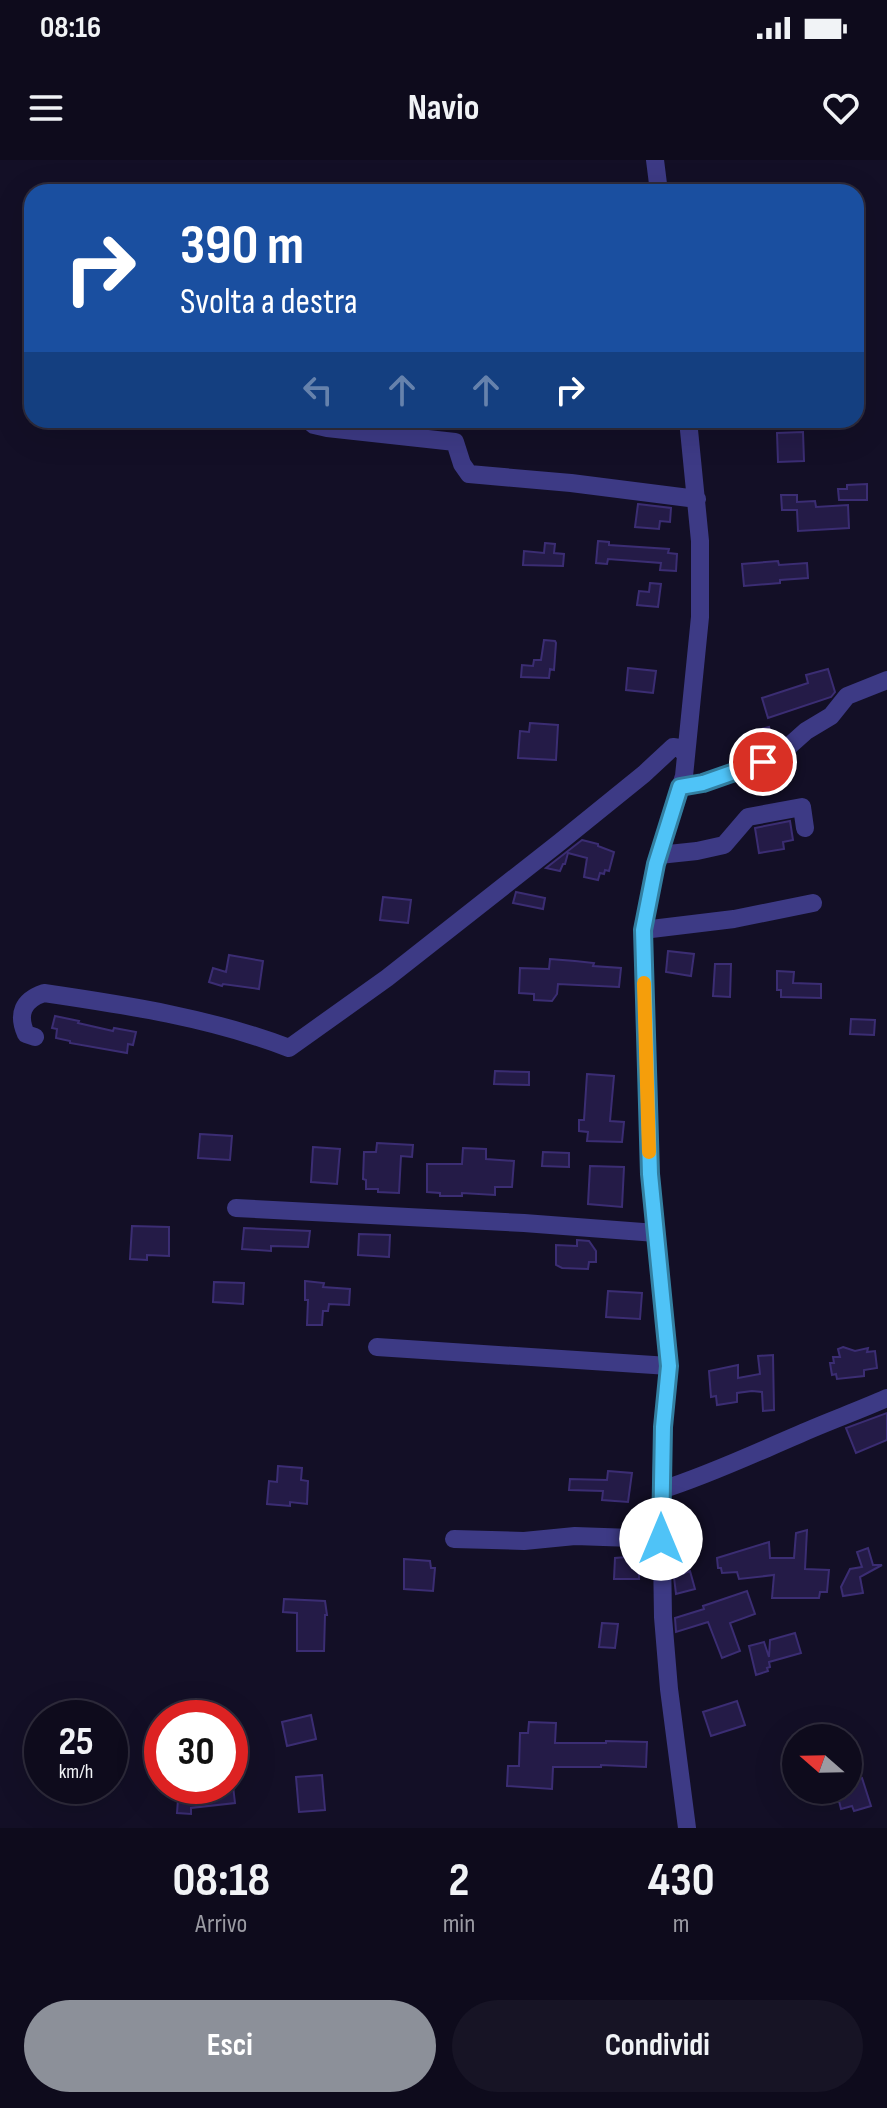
<!DOCTYPE html>
<html lang="it">
<style>
:root{--surface:#0e0b1c;--page:#171425;--text:#f1f3f6;--muted:#9b9ba3;--line:#2e2b3b;--accent:#8c9099}
body{margin:0;font-family:"Sofia Sans Condensed",sans-serif;background:var(--page);color:var(--text);height:100vh;display:flex;flex-direction:column;font-size:30px;white-space:nowrap}
*{box-sizing:border-box;margin:0}
p{font-size:26px;color:var(--muted)}
.icon{flex:none;width:44px;height:44px;fill:none;stroke:currentColor;stroke-width:2;stroke-linecap:round;stroke-linejoin:round}
.map{position:relative;height:1668px;overflow:hidden}
.drawer{display:flex;flex-direction:column;background:var(--surface);flex:1}
.drawer>*{flex:none}
.hud{position:absolute;left:24px;top:24px;width:840px;height:244px;border-radius:24px;box-shadow:0 8px 32px #0002,0 0 0 2px var(--line);background:#1a4fa0;color:#fff;overflow:hidden}
.needle{width:52px;rotate:290deg}
.buttons{position:absolute;left:782px;top:1564px;display:grid;gap:16px}
.buttons a{display:grid;place-items:center;width:80px;height:80px;border-radius:50%;background:var(--surface);box-shadow:0 8px 32px #0002,0 0 0 2px var(--line);font-size:40px}
.speed{position:absolute;left:24px;top:1540px;display:flex;gap:16px;font-size:40px;font-weight:700;text-align:center}
.speed>*{display:grid;place-content:center;width:104px;height:104px;border-radius:50%;background:var(--surface);box-shadow:0 8px 32px #0002,0 0 0 2px var(--line);line-height:1}
.speed small{font-size:20px;font-weight:400}
.speed .limit{border:12px solid #d22;background:#fff;color:#111}
.pin{position:absolute;display:grid;place-items:center;width:68px;height:68px;color:#fff;margin:-34px;border:4px solid #fff;border-radius:50%;box-shadow:0 2px 8px #0007}
.me{position:absolute;width:88px;margin:-44px;rotate:0deg;stroke-linejoin:round;filter:drop-shadow(0 0 6px #0008)}
.turn{display:flex;align-items:center;gap:28px;height:168px;padding:0 24px;font-size:36px}
.turn .icon{width:104px;height:104px;stroke-width:2.5}
.turn b{display:block;font-size:56px;line-height:68px}
.lanes{display:flex;align-items:center;height:76px;padding:0 24px;background:#0003;justify-content:center;gap:40px;direction:ltr}
.lanes .off{opacity:.35}
.eta{display:flex;justify-content:space-evenly;align-items:center;height:136px;text-align:center}
.eta b{font-size:48px;font-weight:700;line-height:56px}
.button{display:flex;gap:16px;margin-top:auto;padding:16px 24px}
.button a{flex:1;height:92px;border-radius:48px;background:var(--accent);color:#fff;font-size:32px;font-weight:700;line-height:92px;text-align:center}
.button a+a{background:var(--page);color:var(--text)}
.status{display:flex;justify-content:space-between;align-items:center;height:56px;padding:0 40px;background:var(--surface);direction:ltr}
.status svg{height:22px;fill:currentColor}
header{display:flex;justify-content:space-between;align-items:center;height:104px;padding:0 24px;background:var(--surface);font-size:36px;font-weight:700}
.map>svg:first-child{display:block}
.building{fill:#241b47;stroke:#3b2d73;stroke-width:2}
.lines{fill:none;stroke-linecap:round;stroke-linejoin:round}
.minor{stroke:#3d3a85;stroke-width:18}
.route-casing{stroke:#337fa1;stroke-width:20}
.route{stroke:#4fc3f7;stroke-width:14}
.slow{stroke:#f59e0b;stroke-width:14}
</style>
<div class="status"><b>08:16</b><svg viewBox="0 0 49 12"><path d="M0 12V9h3v3zM5 12V6h3v6zM10 12V3h3v9zM15 12V0h3v12zM26 1h20v11H26zM47 4h2v5h-2z"/></svg></div>
<header><svg class="icon" aria-label="menu" viewBox="0 0 24 24"><path d="M4 6h16M4 12h16M4 18h16"/></svg>Navio<svg class="icon" aria-label="heart" viewBox="0 0 24 24"><path d="M12 20l-8-8c-3-5 5-10 8-4 3-6 11-1 8 4z"/></svg></header>
<div class="map">
<svg width="887" height="1668" viewBox="0 0 887 1668">
<rect width="100%" height="100%" fill="#130f26"/>
<!-- building -->
<path class="building" d="M803 272 804 301 778 302 777 273Z
M867 324V340H839L838 329H847V325Z
M781 335H797V342L815 341 816 347 848 345 849 368 798 371 797 350H782Z
M638 344 671 348 670 362 660 361 659 369 635 367Z
M598 381 609 382V385L669 389 668 393 677 394 676 411 660 410 661 403 608 399 607 404 596 403Z
M545 383 555 384 554 393 564 394 563 406 523 405 524 391 544 393Z
M778 401 779 405 807 403 808 418 780 420V423L744 426 742 404Z
M650 423 661 424 658 447 637 445 639 431 649 432Z
M544 480 555 481 556 483 554 510 550 509 549 518 521 517 522 505 533 506 534 500H541Z
M628 508 656 511 653 533 626 530Z
M828 509 835 532 831 537 768 558 762 538 808 523 806 515Z
M530 563 558 565 556 600 518 598 520 571 529 572Z
M769 567 773 584 746 595 742 581 756 577 754 571Z
M790 661 793 680 783 682 784 689 759 693 755 668Z
M582 680 598 684V686L614 692 609 711 605 710 604 714 600 713 598 720 584 717 587 698 568 693 565 704H563L560 711 546 708Z
M516 732 545 738 543 749 513 743Z
M383 737 411 740 408 763 380 760Z
M668 791 694 794 691 816 666 812Z
M229 795 263 801 259 829 223 824 222 826 209 822 213 808 226 812Z
M550 799 575 801 594 803 593 806 621 808 619 827 558 824 557 834 552 841 534 840V834L519 833 520 808 549 809Z
M715 804H731L730 837 713 836Z
M777 811 794 812 793 823 821 824V838L781 837V830H777Z
M55 856 79 861 78 863 113 871 114 868 136 872 133 885 128 884 127 893 70 883V881L56 878 57 869 52 868Z
M851 859 875 860 874 875 850 874Z
M495 911 529 912V925L494 924Z
M587 914 614 916 610 961 624 962 622 982 587 981 588 972 579 971V960H584Z
M200 974 232 976 230 1000 198 998Z
M377 983 413 985 412 997 401 996 399 1033 378 1032V1029H366V1020L363 1019 364 992H376Z
M313 987 340 989 337 1024 311 1022Z
M463 988 486 989V999L514 1001 512 1027H495V1035L462 1033V1036H440V1033L427 1032V1004H462Z
M543 992 569 993V1007L542 1006Z
M590 1006 624 1007 622 1047 588 1044Z
M132 1066 169 1067V1096L147 1095V1100L130 1099Z
M244 1068 310 1071 308 1087 271 1086V1091L242 1089Z
M359 1074 390 1075 389 1097 358 1095Z
M577 1080 589 1081 596 1091V1102H589L588 1109 562 1108 556 1105V1085L577 1086Z
M305 1121 324 1123 323 1127 350 1129 349 1145 329 1144 328 1151H323L322 1165H307L308 1140H305Z
M214 1122 244 1123 243 1144 213 1142Z
M608 1131 642 1133 640 1159 606 1157Z
M843 1187 855 1191 868 1188 867 1192 875 1191 877 1208 864 1210V1216L837 1219 836 1214 832 1215 830 1203H834L833 1197H840L838 1189Z
M773 1195 774 1250 763 1251 762 1232 752 1231 737 1233V1242L717 1245 716 1236 711 1237 709 1211 738 1205V1218L760 1214 758 1196Z
M887 1253V1280L856 1293 846 1268Z
M278 1306 302 1308 301 1320 308 1321 307 1344 290 1342V1346L267 1344 269 1321 277 1322Z
M608 1311 632 1313 628 1342 602 1340 603 1331 569 1330 570 1319 607 1320Z
M807 1370 805 1409 829 1410 827 1432H820L819 1438H772L774 1415 739 1419 737 1412 722 1413 721 1408H718L717 1398 769 1382 770 1398H794L796 1373Z
M868 1388 873 1405H882L860 1417 863 1433 843 1436 841 1427 850 1409 862 1407 857 1392Z
M639 1396V1419H614L615 1398Z
M404 1399 430 1401 431 1408H435L433 1431 404 1429Z
M690 1411 695 1429 676 1434 674 1417Z
M747 1431 755 1454 730 1463 740 1491 722 1498 708 1462 676 1472 675 1458 704 1449 703 1446Z
M284 1439 325 1441 327 1455H325L324 1491H297V1453L283 1452Z
M602 1463 618 1464 615 1488 599 1487Z
M795 1473 801 1493 769 1502 770 1507 767 1508 768 1511 756 1515 749 1486 764 1482 769 1497 770 1480Z
M737 1541 745 1565 711 1576 703 1552Z
M311 1555 316 1579 287 1586 282 1562Z
M529 1562 556 1563 555 1583H606V1581L647 1582 646 1607 601 1605V1607H553L552 1629 507 1626 508 1606H519L520 1573H528Z
M322 1615 325 1650 299 1652 296 1617Z
M862 1618 871 1646 854 1651 852 1646 841 1649 839 1641 832 1643 829 1630H848V1623Z
M179 1626H233L235 1643 191 1648V1654L177 1653Z"/>
<g class="lines">
<!-- minor -->
<path class="minor" d="M655 0 659 32
M308 260 314 265 327 268 455 282 462 304 469 314 571 323 697 339
M680 627 703 623 778 596 806 571 831 556 847 536 887 520
M659 695 697 691 724 685 748 657 802 647 805 668
M643 770 734 759 813 743
M35 877 26 874C17 854 23 840 44 833 126 845 211 858 289 888L387 818 560 682 644 614 673 587 680 588 685 594
M236 1048 524 1063 656 1073
M377 1187 669 1206
M661 1330C709 1315 755 1293 800 1274 829 1261 858 1251 887 1238
M454 1379 524 1381 575 1376 661 1379
M687 1668 669 1529 663 1457 661 1330 663 1267 669 1206 650 1014 643 770 656 704 684 616 700 457V381L688 260"/>
</g>
<g class="lines">
<!-- route casing -->
<g class="route-casing">
<path id="route" d="M661 1379 663 1267 669 1206 650 1014 643 770 656 704 680 627 703 623 763 602"/>
</g>
<!-- route -->
<use href="#route" class="route"/>
<!-- slow -->
<path class="slow" d="M644 823 649 992"/>
</g>
</svg>
<div class="buttons">
<a><svg class="needle" viewBox="-14 -14 28 28"><path d="M0-13l5 13h-10z" fill="#e53935"/><path d="M0 13l5-13h-10z" fill="#9b9ba3"/></svg></a>
</div>
<div class="speed"><div>25<small>km/h</small></div><div class="limit">30</div></div>
<div class="pin" style="left:763px;top:602px;background:#d93025"><svg class="icon" aria-label="arrive" viewBox="0 0 24 24"><path d="M6 21V4h12l-3 4 3 4H6"/></svg></div>
<svg class="me" style="left:661px;top:1379px" viewBox="-20 -20 40 40"><circle r="19" fill="#fff"/><path d="M0-13L10 11 0 6-10 11z" fill="#4fc3f7"/></svg>
<div class="hud">
<div class="turn"><svg class="icon" aria-label="right" viewBox="0 0 24 24"><path d="M7 20v-9h11M14 6l5 5-5 5"/></svg><div><b>390 m</b>Svolta a destra</div></div>
<div class="lanes"><svg class="icon off" aria-label="left" viewBox="0 0 24 24"><path d="M17 20v-9H6M10 6l-5 5 5 5"/></svg><svg class="icon off" aria-label="ahead" viewBox="0 0 24 24"><path d="M12 20V5M6 11l6-6 6 6"/></svg><svg class="icon off" aria-label="ahead" viewBox="0 0 24 24"><path d="M12 20V5M6 11l6-6 6 6"/></svg><svg class="icon" aria-label="right" viewBox="0 0 24 24"><path d="M7 20v-9h11M14 6l5 5-5 5"/></svg></div>
</div>
</div>
<section class="drawer">
<div class="eta">
<div><b>08:18</b><p>Arrivo</p></div>
<div><b>2</b><p>min</p></div>
<div><b>430</b><p>m</p></div>
</div>
<div class="button"><a>Esci</a><a>Condividi</a></div>
</section>
